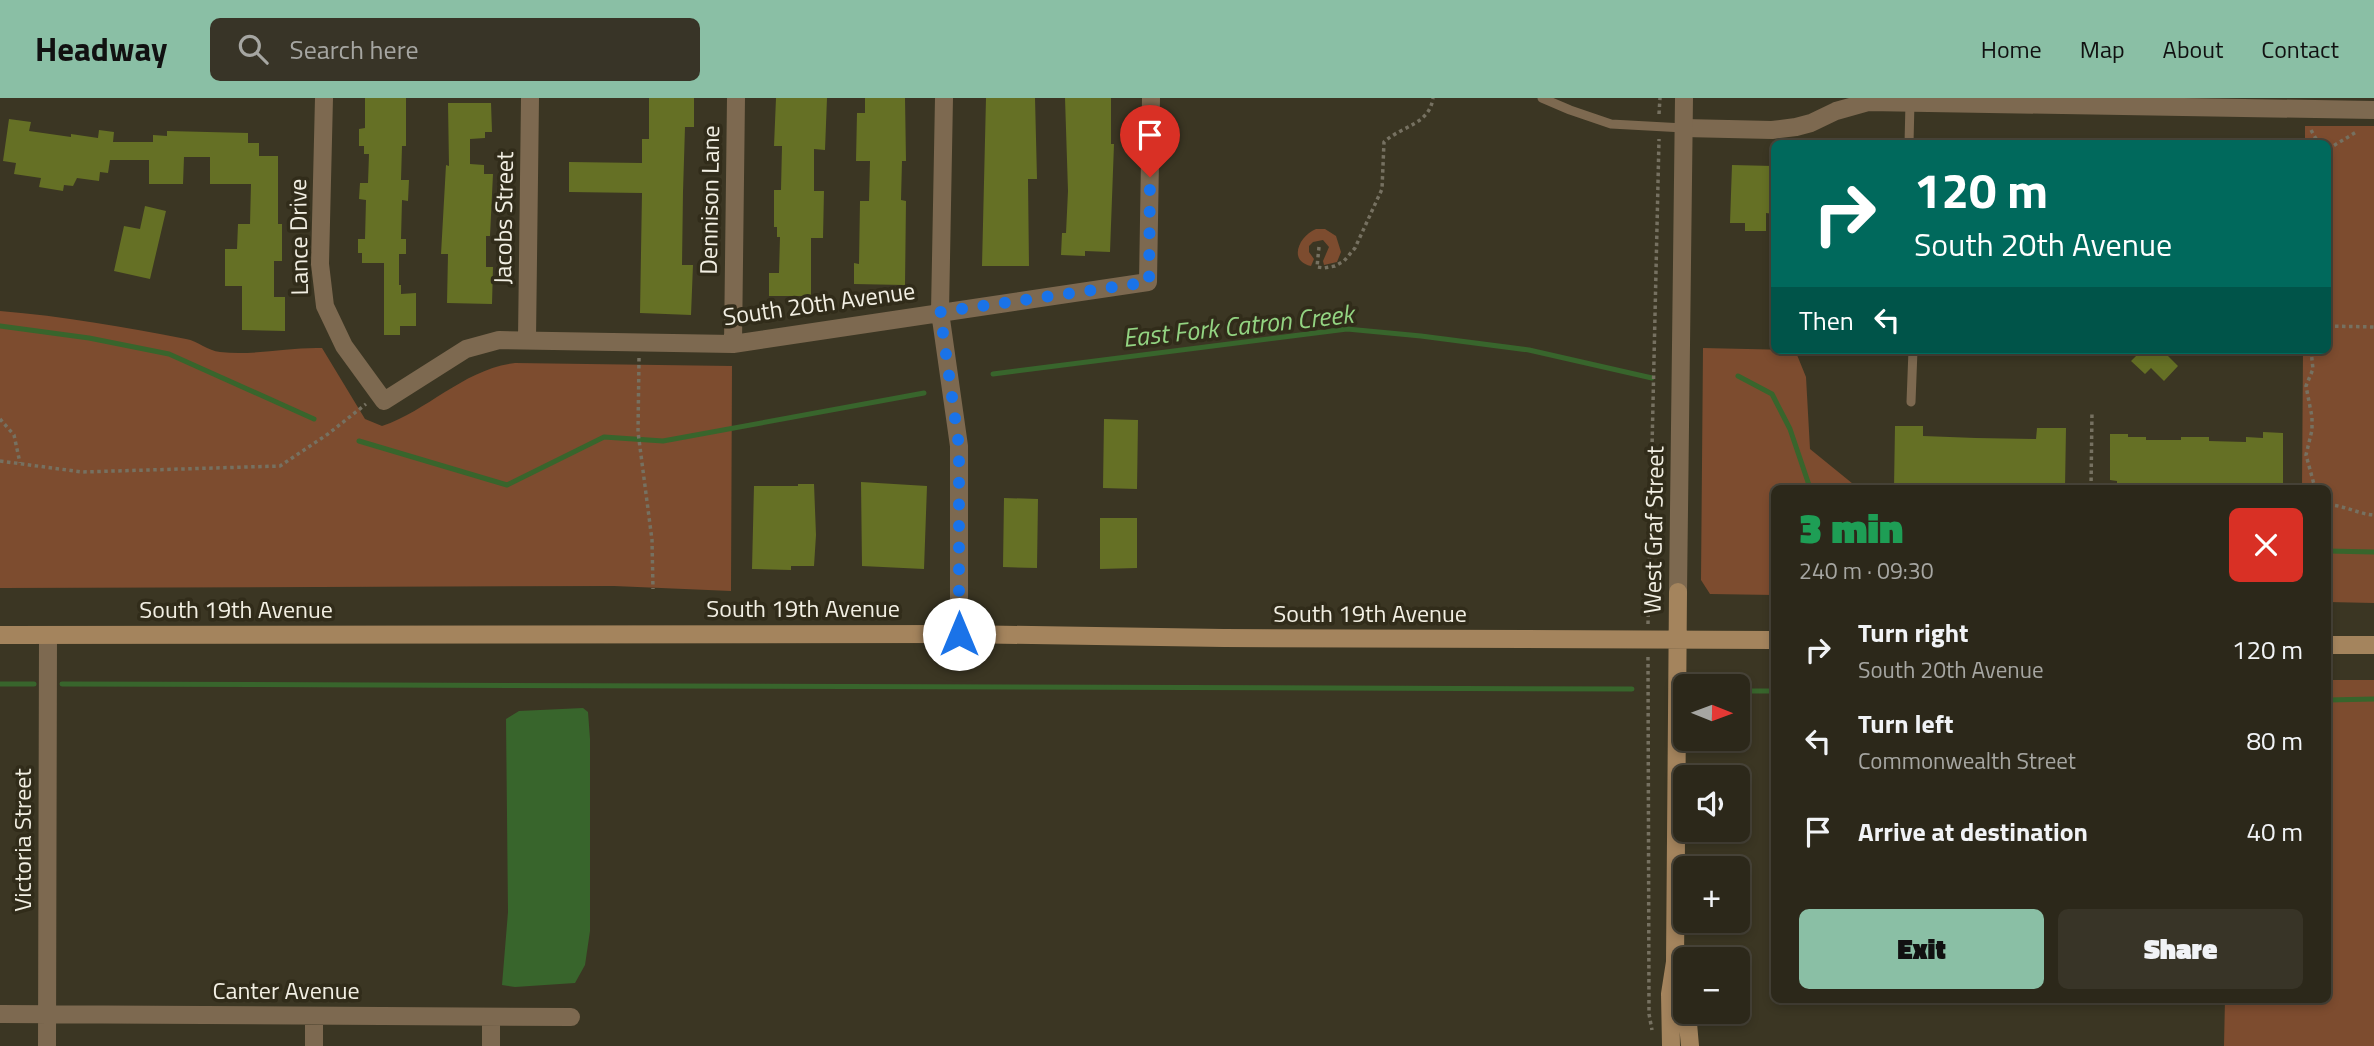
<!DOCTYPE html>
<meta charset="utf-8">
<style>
:root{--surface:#2c281a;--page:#383427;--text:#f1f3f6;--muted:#a6a6a2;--line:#484439;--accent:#8abfa5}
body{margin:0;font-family:"Titillium Web",sans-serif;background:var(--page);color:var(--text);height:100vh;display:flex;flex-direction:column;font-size:26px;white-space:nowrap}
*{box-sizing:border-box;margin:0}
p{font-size:23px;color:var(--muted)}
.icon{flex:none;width:38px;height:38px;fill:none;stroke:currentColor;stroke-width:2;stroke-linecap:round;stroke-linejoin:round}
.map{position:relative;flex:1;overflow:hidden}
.panel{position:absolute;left:1771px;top:387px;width:560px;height:518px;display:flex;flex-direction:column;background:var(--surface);border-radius:10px;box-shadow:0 4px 10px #0003,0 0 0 2px var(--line)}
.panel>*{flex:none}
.guide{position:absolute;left:1771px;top:42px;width:560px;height:214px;border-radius:10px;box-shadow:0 4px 10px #0003,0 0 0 2px var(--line);background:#00695c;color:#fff;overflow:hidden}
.needle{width:46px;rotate:91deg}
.buttons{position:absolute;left:1673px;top:576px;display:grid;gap:14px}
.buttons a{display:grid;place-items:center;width:77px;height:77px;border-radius:10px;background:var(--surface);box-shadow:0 4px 10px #0003,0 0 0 2px var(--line);font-size:35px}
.pin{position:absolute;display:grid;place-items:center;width:60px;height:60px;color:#fff;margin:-72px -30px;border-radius:50% 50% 50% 0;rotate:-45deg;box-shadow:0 0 7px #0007}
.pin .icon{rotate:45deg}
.me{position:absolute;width:77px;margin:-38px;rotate:0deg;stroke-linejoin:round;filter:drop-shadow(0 0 5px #0008)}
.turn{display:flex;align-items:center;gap:24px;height:147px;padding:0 28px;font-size:32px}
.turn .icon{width:91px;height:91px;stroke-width:2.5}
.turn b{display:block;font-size:49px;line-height:60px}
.then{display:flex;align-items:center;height:66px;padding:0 28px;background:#0003;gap:14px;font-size:26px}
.round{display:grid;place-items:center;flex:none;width:74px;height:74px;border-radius:10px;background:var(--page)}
.head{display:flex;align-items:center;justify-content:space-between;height:119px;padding:0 28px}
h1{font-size:42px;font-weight:800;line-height:52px;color:#1e9e55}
.cta{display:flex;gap:14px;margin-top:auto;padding:14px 28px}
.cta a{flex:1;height:80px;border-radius:10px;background:var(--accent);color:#111;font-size:28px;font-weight:800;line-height:80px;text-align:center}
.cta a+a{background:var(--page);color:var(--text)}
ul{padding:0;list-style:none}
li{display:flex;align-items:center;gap:21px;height:91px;padding:0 28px}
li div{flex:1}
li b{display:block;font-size:26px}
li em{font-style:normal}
header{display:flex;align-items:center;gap:42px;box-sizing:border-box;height:98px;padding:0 35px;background:var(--accent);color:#111}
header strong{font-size:33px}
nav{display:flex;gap:38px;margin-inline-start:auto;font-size:24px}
.search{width:490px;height:63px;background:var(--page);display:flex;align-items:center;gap:18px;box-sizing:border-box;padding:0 24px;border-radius:10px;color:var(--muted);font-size:26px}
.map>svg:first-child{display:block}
.green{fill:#7d4c2f}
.water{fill:#38652c}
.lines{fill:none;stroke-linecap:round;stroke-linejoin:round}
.stream{stroke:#38652c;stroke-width:5}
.building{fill:#657025}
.path{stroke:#767161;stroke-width:3.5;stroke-dasharray:3.5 3.5;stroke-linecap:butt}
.service{stroke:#7d6950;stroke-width:9}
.minor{stroke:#7d6950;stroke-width:18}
.tertiary{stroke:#7d6950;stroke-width:18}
.secondary{stroke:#a4845d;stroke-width:18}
.route{stroke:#1a73e8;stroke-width:12;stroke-dasharray:0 21.6}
.labels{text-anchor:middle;stroke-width:7;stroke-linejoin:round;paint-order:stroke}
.street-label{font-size:24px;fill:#f2efe3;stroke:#312c1a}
.water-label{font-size:26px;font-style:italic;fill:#93d482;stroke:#312c1a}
</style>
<header>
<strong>Headway</strong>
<div class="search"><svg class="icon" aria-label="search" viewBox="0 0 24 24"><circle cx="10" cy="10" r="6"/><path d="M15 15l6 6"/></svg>Search here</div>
<nav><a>Home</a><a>Map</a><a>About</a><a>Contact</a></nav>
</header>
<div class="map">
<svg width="2374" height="948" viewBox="0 0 2374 948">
<rect width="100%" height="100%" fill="#3b3623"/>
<!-- green -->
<path class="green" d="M2305 28H2374V505L2328 504V390H2302L2303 252H2328V46L2305 45Z
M1316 131H1325L1336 138 1341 154 1337 164 1324 167 1323 163 1329 149 1323 142 1313 144 1309 148V154L1314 161 1311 168C1287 163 1300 137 1316 131Z
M0 213C63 218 124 229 186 241 198 243 208 253 220 254 254 258 288 249 322 250L365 321 382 328C429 312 464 271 515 265L732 268 731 493 614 488 0 490Z
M1703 250 1795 252 1806 279 1810 351 1858 390H1774V497L1710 496 1701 482Z
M2328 582H2374V948H2224L2225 901H2328Z"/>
<!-- water -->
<path class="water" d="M583 610 588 614 590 641V833L585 867 575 885 515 889 502 887 508 814 506 621 519 613Z"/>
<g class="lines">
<!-- stream -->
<path class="stream" d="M0 228 89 240 169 256 314 321
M993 276 1347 231 1421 238 1529 252 1652 280
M1738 278 1772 296 1790 331 1810 390
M359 343 507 387 604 339 663 343 924 295
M2328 453 2374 454
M0 586H34
M62 586 1632 591
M1738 593H1774
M2328 602 2374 601"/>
</g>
<!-- building -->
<path class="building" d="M365 0H406V48H402L401 82H409L408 103 402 102 401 141H406V156H399V187H401V196L416 195V228H400V237H384V165H362V155H358V141H365L366 102 359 101 360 85H368L369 56H364V48H359V31L365 30Z
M649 0H694V29H685L683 94 682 167H693L691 217 640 215 642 95 569 94V64L642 65V41H649Z
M776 0H827L825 52 814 51V93H824L823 140H811V198H769V175H779L780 139H777V129H774V92H781L782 48H774Z
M865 0H905L906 63H902L901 102 906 103 905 187 854 186V165L859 166 860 103H869L870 63H856L857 15H865Z
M986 0H1035L1037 81H1028L1029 168H982Z
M1065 0H1111V46H1114L1110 154 1085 153V158L1061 157 1062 135H1066L1068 93Z
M448 5H491L492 34H485V40L470 41V66L484 67V76H493L490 138H486V169H493L492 206 447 205 448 156H441L446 67 449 68Z
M9 21 31 24 29 33 71 39V36L98 40 99 32 114 34 113 44H153V37L167 38V33L248 35V45H259V58H278V126H282V163H274V199H285V233L242 232V188H225V151H237L238 126H250L251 86H210V59H184L183 86H149V62H110L108 75 100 74 99 83 77 80 73 88 64 87 63 93 39 89 41 80 14 76 16 65 3 63Z
M1732 67 1773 68 1774 116 1766 115V133H1745V125H1730Z
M145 108 166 113 150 181 114 173 124 128 140 131Z
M2142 252H2162L2178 268 2164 283 2151 270 2145 276 2131 263Z
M1104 321 1138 322 1137 391 1103 390Z
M1895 328H1923V338L1976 340 2036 341 2037 330H2066L2065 390H1894Z
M2263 334 2283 335V385H2274V390H2123V387H2117V383L2110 382V336H2128V339H2146V342H2181V339H2209V343L2246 344V339L2263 340Z
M861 384 927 388 924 471 862 468Z
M798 386H814L816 437 814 468H791V472L752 471 754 388H798Z
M1004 400 1038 401 1037 470 1003 469Z
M1100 420H1137V470L1100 471Z"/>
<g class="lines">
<!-- path -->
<path class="path" d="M1659 16 1660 0
M2311 32 2319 46
M2328 51 2358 33
M1319 149 1317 169 1324 170 1335 168 1344 163 1355 150 1382 91 1384 44C1403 27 1429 27 1433 0
M2328 228 2374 229
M2311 252 2313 271 2306 288 2312 319V332L2306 357 2315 390
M639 260 638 334 652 442 653 491
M0 321 14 337 20 365
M0 363 82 374 280 368 328 336 366 306
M2091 390 2092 313
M2328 407C2344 407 2358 416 2374 417
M1648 526 1659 41
M1648 559 1649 916 1652 932"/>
<!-- service -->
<path class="service" d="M1542 0 1570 12 1611 26 1684 30
M1909 46 1910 4
M1911 304 1913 252"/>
<!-- minor -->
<path class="minor" d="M324 0 320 166 325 208 344 248 384 303 466 251 499 242 733 246 1148 184 1151 0
M944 0 940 214 959 348V536
M1684 30 1772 32 1796 29 1811 25 1836 13 1868 4 2374 12
M527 241 530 0
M733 246 736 0
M0 916 571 919
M47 948 48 537
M314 948V918
M491 948V919"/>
<!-- tertiary -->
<path class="tertiary" d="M1678 494 1684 0"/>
<!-- secondary -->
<path class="secondary" d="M0 537 959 536 1224 540 1774 542
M2328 547H2374
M1677 871 1685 900
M1687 914 1690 948
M1671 948 1670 896 1675 864 1678 494"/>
</g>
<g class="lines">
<!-- route -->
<path class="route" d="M959 536V348L940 214 1149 184 1150 79"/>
</g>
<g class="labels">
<!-- street labels -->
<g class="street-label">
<text transform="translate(710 102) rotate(-89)" y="8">Dennison Lane</text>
<text transform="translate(504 120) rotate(-89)" y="8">Jacobs Street</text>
<text transform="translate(299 139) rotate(-91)" y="8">Lance Drive</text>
<text transform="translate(819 206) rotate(-8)" y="8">South 20th Avenue</text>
<text transform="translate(1654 432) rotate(-89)" y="8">West Graf Street</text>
<text x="803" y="519">South 19th Avenue</text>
<text x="236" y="520">South 19th Avenue</text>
<text x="1370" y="524">South 19th Avenue</text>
<text transform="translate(23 742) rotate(-90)" y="8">Victoria Street</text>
<text x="286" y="901">Canter Avenue</text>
</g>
<!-- water labels -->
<g class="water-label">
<text transform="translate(1238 228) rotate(-6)" y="9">East Fork Catron Creek</text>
</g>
</g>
</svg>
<div class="buttons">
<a><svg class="needle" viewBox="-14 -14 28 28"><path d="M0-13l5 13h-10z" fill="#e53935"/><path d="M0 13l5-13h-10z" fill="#a6a6a2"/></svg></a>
<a><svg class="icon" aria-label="sound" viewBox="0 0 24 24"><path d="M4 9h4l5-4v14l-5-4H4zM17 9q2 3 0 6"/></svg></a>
<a>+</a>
<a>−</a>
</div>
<div class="pin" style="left:1150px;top:79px;background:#d93025"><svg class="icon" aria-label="arrive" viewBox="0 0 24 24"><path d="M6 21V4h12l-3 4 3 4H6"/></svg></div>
<svg class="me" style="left:959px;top:536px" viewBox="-20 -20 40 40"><circle r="19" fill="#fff"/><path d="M0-13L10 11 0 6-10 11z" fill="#1a73e8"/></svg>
<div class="guide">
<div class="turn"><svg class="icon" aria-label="right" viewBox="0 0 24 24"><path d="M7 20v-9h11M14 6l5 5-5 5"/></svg><div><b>120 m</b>South 20th Avenue</div></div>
<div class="then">Then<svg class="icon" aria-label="left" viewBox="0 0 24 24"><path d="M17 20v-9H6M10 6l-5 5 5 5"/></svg></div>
</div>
<section class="panel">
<div class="head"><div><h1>3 min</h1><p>240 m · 09:30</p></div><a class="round" style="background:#d93025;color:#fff"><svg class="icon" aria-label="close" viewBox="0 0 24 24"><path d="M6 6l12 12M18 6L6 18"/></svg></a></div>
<ul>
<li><svg class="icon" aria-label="right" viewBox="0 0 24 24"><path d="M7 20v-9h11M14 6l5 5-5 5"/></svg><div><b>Turn right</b><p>South 20th Avenue</p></div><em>120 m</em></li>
<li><svg class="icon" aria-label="left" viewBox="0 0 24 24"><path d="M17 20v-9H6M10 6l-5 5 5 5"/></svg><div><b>Turn left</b><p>Commonwealth Street</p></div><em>80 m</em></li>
<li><svg class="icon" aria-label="arrive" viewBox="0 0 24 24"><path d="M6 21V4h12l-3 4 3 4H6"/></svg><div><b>Arrive at destination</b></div><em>40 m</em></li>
</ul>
<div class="cta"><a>Exit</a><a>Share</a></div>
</section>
</div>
